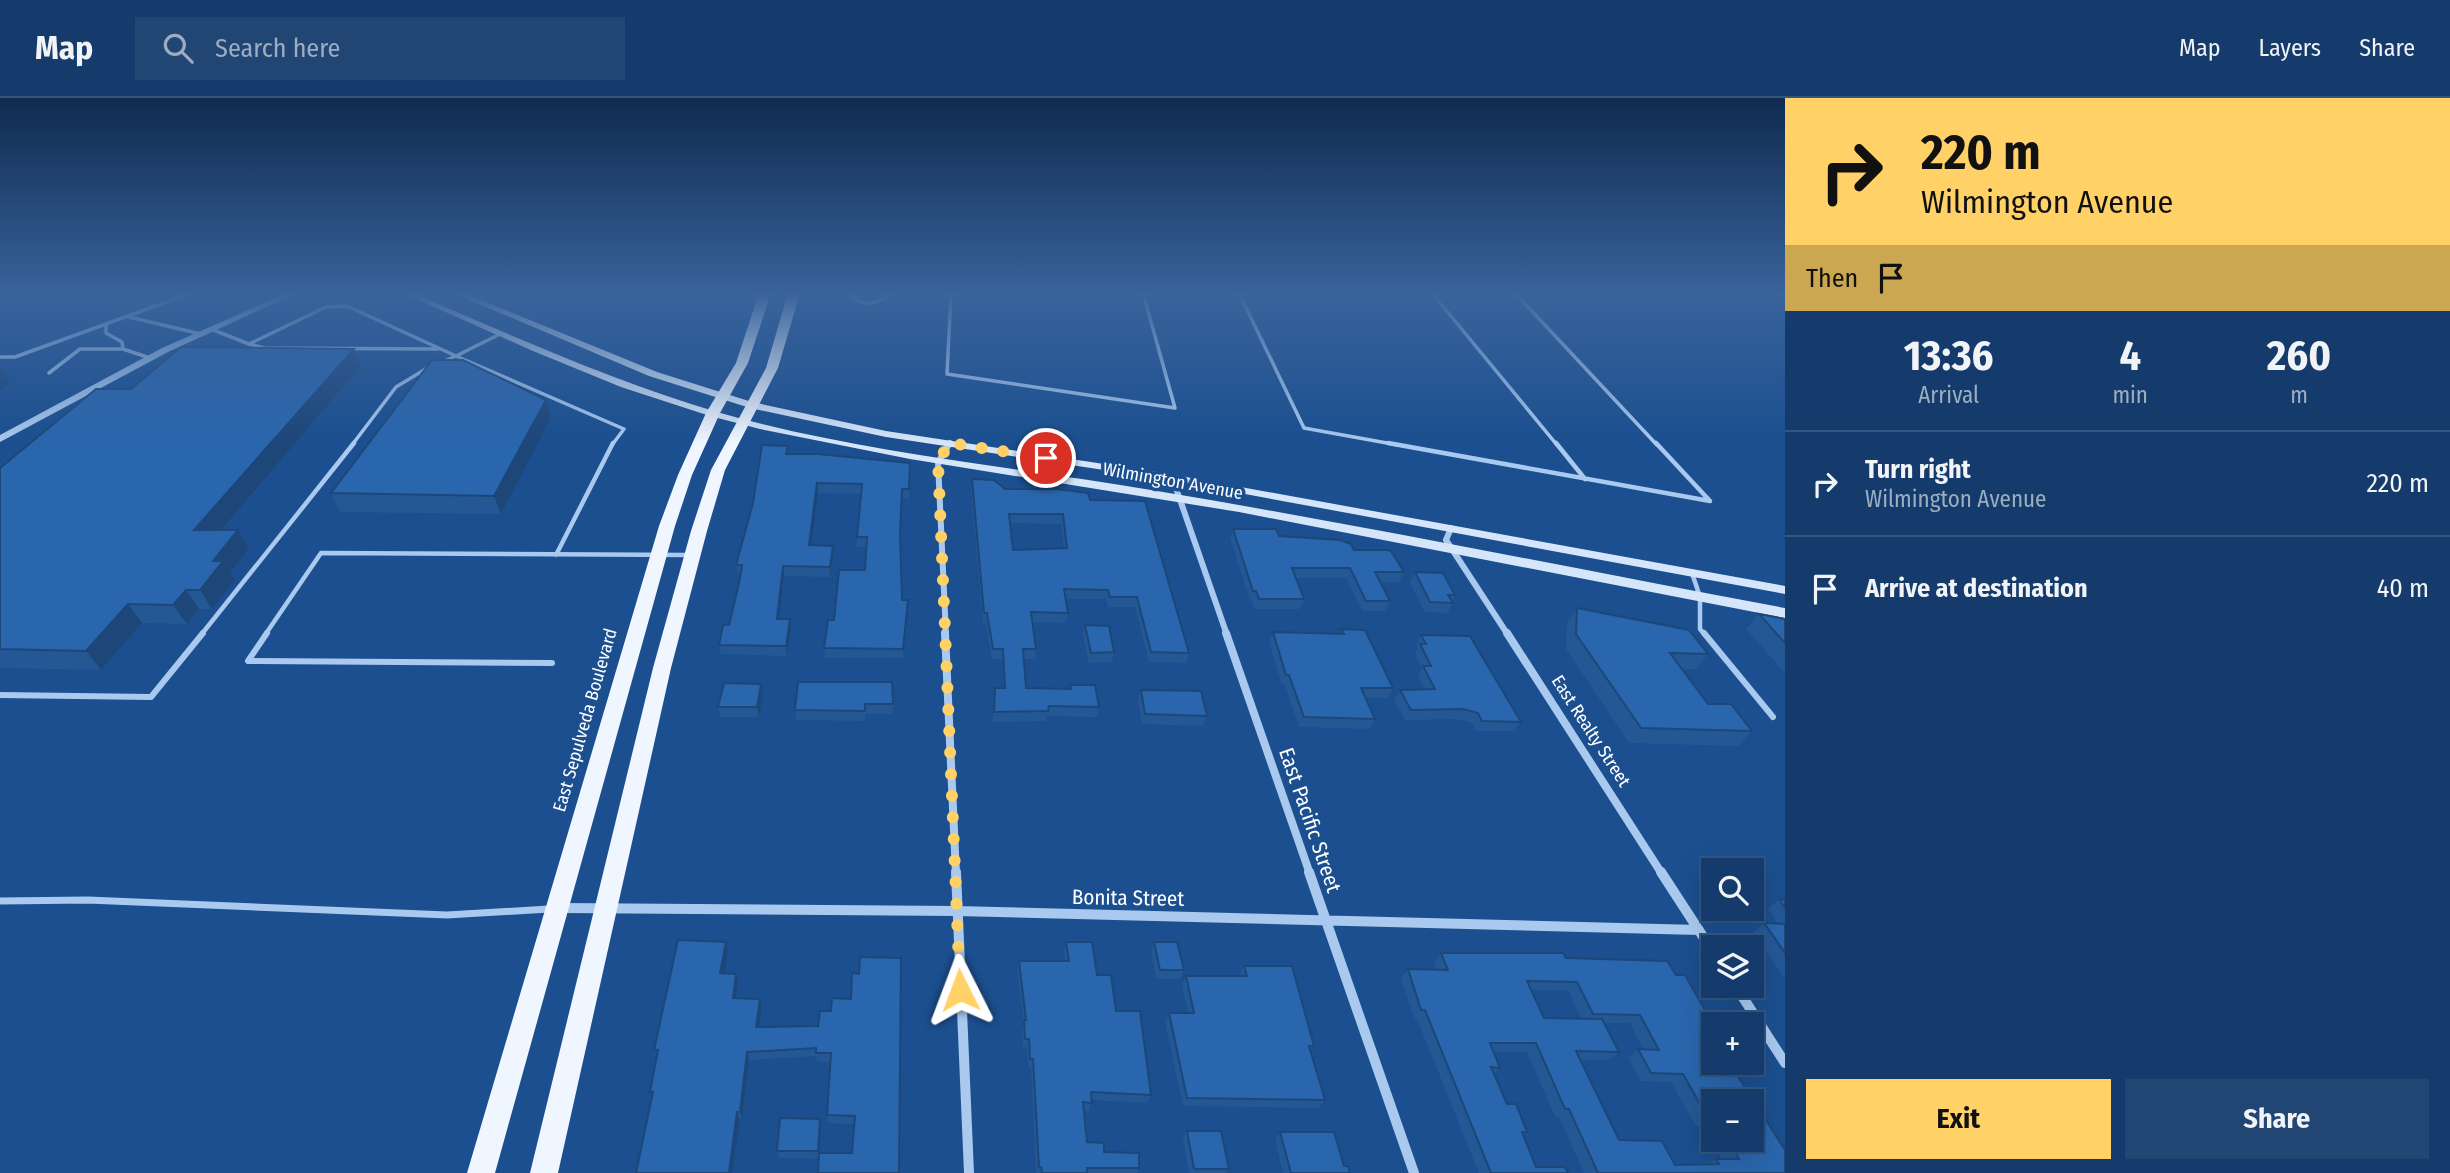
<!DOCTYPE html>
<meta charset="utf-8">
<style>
:root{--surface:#143b6b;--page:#214673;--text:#f1f3f6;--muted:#9dadc1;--line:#33557e;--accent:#ffd166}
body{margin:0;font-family:"Fira Sans Condensed",sans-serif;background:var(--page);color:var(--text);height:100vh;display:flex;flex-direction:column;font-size:26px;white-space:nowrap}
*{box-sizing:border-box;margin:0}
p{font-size:23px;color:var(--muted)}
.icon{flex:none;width:38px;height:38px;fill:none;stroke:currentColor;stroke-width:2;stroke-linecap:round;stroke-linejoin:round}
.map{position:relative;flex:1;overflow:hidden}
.drawer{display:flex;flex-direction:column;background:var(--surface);width:665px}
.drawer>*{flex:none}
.guide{background:#ffd166;color:#111;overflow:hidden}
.fabs{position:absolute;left:1701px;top:760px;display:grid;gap:14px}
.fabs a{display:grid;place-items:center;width:63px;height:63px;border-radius:0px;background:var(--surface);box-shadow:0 7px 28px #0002,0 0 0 2px var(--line);font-size:35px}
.pin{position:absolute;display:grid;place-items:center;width:60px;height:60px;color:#fff;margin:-30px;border:4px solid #fff;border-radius:50%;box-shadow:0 2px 7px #0007}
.me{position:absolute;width:77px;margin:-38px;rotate:357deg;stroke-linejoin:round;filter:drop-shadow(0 0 5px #0008)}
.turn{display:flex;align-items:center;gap:24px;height:147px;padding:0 21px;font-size:32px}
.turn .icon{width:91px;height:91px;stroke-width:2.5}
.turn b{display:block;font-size:49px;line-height:60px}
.then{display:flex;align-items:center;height:66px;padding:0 21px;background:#0003;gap:14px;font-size:26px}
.eta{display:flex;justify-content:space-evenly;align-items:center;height:119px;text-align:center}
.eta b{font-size:42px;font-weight:700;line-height:49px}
.cta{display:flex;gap:14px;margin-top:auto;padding:14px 21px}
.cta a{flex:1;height:80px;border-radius:0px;background:var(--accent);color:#111;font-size:28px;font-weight:700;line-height:80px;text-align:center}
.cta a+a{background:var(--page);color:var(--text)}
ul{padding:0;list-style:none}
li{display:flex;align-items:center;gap:21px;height:105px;padding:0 21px;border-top:2px solid var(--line)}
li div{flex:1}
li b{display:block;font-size:26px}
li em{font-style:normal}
header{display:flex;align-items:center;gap:42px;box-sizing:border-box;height:98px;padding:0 35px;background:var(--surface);border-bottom:2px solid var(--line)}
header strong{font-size:33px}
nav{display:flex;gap:38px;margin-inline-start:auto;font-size:24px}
.search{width:490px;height:63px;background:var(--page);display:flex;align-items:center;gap:18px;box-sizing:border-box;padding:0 24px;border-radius:0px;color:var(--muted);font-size:26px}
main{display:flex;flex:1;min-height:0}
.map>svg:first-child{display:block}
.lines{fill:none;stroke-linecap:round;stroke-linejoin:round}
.service-far3{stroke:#a9c9ee;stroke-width:3.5}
.service-far2{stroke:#a9c9ee;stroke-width:4.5}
.service-far1{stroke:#a9c9ee;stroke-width:6}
.service{stroke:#a9c9ee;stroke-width:7}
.minor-far2{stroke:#a9c9ee;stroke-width:6}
.minor-far1{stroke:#a9c9ee;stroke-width:8}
.minor{stroke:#a9c9ee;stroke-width:10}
.tertiary{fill:#a9c9ee;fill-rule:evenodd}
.secondary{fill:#d6e6fa;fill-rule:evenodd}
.primary{fill:#f0f6ff;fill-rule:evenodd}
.wall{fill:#245895;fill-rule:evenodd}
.shaded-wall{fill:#1d4779}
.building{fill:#2a66ad;stroke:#1d4779;stroke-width:2;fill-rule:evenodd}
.route{stroke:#ffd166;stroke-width:12;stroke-dasharray:0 21.6}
.labels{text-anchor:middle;stroke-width:7;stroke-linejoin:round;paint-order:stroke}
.street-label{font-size:18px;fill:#fff;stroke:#1b4f8f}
.near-street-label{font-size:21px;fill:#fff;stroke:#1b4f8f}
</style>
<header>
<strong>Map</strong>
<div class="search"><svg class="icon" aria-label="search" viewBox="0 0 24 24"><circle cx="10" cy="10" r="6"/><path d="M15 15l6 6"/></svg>Search here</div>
<nav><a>Map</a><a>Layers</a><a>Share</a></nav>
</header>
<main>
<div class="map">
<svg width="1785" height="1075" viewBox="0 0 1785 1075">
<rect width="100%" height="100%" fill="#1b4f8f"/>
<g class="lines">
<!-- service-far3 -->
<path class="service-far3" d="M849 195C860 210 878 207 891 195
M951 195 947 276 1175 310 1143 195
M1239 195 1304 330 1398 347
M1432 195 1557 347
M1515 195 1657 347
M129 219 201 236
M106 226V235L122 244 123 251
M211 231 249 246
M500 236 456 258 624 331 612 347
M438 251 264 250 249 246 326 209 347 208 456 258 442 264
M0 259H15L191 195
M49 275 80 251H123L150 260
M352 347 396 289 429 269"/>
<!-- service-far2 -->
<path class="service-far2" d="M1388 345 1710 403 1656 345
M1556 345 1585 381
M556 457 613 345
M1692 475 1700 499V531L1705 537
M201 537 354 345
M265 537 321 455 689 457"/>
<!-- service-far1 -->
<path class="service-far1" d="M267 535 248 563 552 565
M1704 535 1773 619
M0 597 151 599 203 535"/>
<!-- service -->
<path class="service" d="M0 803 88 802 447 817 549 811"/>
<!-- minor-far2 -->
<path class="minor-far2" d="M1182 382 1177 393 1227 537
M1451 430 1446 442 1508 537
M946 537 938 364 950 345"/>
<!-- minor-far1 -->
<path class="minor-far1" d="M945 535 956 776
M1226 535 1310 776
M1507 535 1662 776"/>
<!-- minor -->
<path class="minor" d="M956 774 969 1075
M1309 774 1414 1075
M1661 774 1713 854
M560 810 956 813 1699 832
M1735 887 1785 965"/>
<!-- tertiary -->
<path class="tertiary" d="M287 195H297L168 254 0 344V337L162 250Z"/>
<!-- secondary -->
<path class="secondary" d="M403 195H413C513 238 613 283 717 314 860 355 1011 368 1157 393 1367 428 1576 471 1785 510V520L1239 414 910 361 760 331 710 318 621 289 533 253Z
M453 195H464L657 274 752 304 886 333 1164 375 1785 488V496L1164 381 886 339 750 310 649 278Z"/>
<!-- primary -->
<path class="primary" d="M759 195H771L748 265 720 315 692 377 675 428 495 1075H467L659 428 678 377 706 315 736 265Z
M788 195H800L778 270 725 372 707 433 671 570 558 1075H530L653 570 691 433 711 372 766 270Z"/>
</g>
<!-- wall -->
<path class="wall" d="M622 195H685L680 197 648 202Z
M361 268 222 432 249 450 230 475 235 482 212 511H199L187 526 142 525 101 572 0 570V370L131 291Z
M551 320 501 416 340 414 331 395Z
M788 348V356L910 365 909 401 902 400 900 441 902 502 908 512 903 560H825L824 550 834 522 865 472 866 449H857V439L861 396 818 395 811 447 833 448V458L830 479 784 478 779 521 791 531 787 558 721 556 719 547 729 527 740 476H738L736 467Z
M972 381 1005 391 1090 402 1189 555 1186 565 1149 564 1135 509H1108L1106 501H1065L1068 515 1066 525 1033 524 1036 551 1035 561H1024L1026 590 1070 591V587L1099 609 1097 619 1047 618 1046 623 993 624 995 590H1004L1002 561H992L986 525H983L971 391ZM1010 425 1061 426 1064 450 1013 452Z
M1233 431 1354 452 1404 474 1399 484H1380L1390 503 1386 513H1362L1346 480H1296L1304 501 1300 511H1255L1252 502H1250L1230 440Z
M1415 474 1455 497 1448 515 1425 514 1410 484Z
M1577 510 1708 556 1696 571H1681L1708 606 1752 633 1738 648 1629 645 1566 551 1567 524Z
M1759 516 1785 521V573H1783L1746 531Z
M1085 527 1114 554 1112 564 1089 565 1083 537Z
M1341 531 1393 590 1388 600H1365L1375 621 1370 631 1299 629 1285 587H1282L1269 544 1273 534 1339 536Z
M1421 537 1521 624 1514 633H1476L1472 625 1457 621 1405 622 1394 602 1400 592 1425 591 1418 578 1422 571 1415 556 1418 550 1416 547Z
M892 584 893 616H865V623L796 622 795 612Z
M761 586 763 596 759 619H720L718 609Z
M1141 592 1207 618 1203 628 1142 626 1138 602Z
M1779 801 1785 802V881L1753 835 1764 825 1778 826 1768 811Z
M1066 844 1097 877 1116 913 1151 997 1147 1005 1091 1002 1089 1013 1084 1012 1087 1044 1139 1070 1137 1075H1036L1031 969H1028L1027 949H1023L1022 931 1024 923 1017 872 1019 863H1065L1064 853Z
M1154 844 1184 872 1180 881H1156L1151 853Z
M728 853 724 875 736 876 738 884 736 900 760 901 762 909 759 929 818 928 899 1075 819 1061 779 1060 777 1053 820 1021 821 1029 819 1060 852 1055 854 1026 828 1025 827 1017 831 964 817 963 816 958 749 962 742 1022 652 998 650 994 657 958 654 952Z
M1441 855 1566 860 1676 877 1743 977 1739 980 1785 1075H1584L1559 1019H1555L1527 954H1493L1500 970 1494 975 1507 1006 1527 1034 1523 1037 1536 1069 1568 1075H1479L1417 921H1414L1401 880 1408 871 1437 872 1434 864ZM1531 892H1568L1581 920H1544ZM1604 925H1630L1643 952 1638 951 1628 960 1640 983 1671 984 1696 1028H1703L1722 1061H1716L1707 1066 1675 1067 1619 1042 1580 962H1609L1619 954ZM1713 1003 1752 1041H1713Z
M1244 868 1314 948 1310 952 1325 1002 1319 1010 1183 1008 1165 923 1169 915H1188L1182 887 1186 878H1239V877Z
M1187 1033 1229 1071 1226 1075H1189L1183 1041Z
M1280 1034 1344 1068 1350 1075H1283L1275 1041Z"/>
<!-- shaded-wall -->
<path class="shaded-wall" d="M647 195H685L680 197 648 202Z
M354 251 361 268 206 450 194 432Z
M0 270 10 285 0 292Z
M546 302 551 320 501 416 494 398Z
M817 385 818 395 810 457 809 447Z
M238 432 249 450 230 475 235 482 212 511 200 492 213 463Z
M833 448V458L830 479V469Z
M783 468 784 478 778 531 777 521Z
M186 492 199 511 187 526 173 507Z
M908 502V512L903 560V551Z
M128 506 142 525 101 572 86 553Z
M790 521 791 531 787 558 786 548Z
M761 586 763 596 759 619 757 609Z
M726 844 728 853 723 884 720 875Z
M736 876 738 884 735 908 733 900Z
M760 901 762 909 758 937 756 929Z
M747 954 749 962 742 1022 740 1014Z
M737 1014 740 1022 732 1075H729Z
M820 1021 821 1029 819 1061 818 1053Z"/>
<!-- building -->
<path class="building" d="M181 249 354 251 194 432H238L213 463H223L200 492H186L173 507 128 506 86 553 0 551V370L96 291H131Z
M432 262H463L546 302 494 398 331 395Z
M762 347 788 348 786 356H818L910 365 909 391H902L900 436 902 502H908L903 551 824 550 828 522H834L839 472H865L867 439H857L862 386 817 385 809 447 833 448 830 469 783 468 777 521H790L786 548 719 547 723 527H729L739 485 742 467H736L753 405Z
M972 381 994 382 1005 391H1056L1088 395 1090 402 1145 403 1189 555 1151 554 1137 499H1110L1108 492 1064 491 1068 515 1031 514 1036 551H1023L1026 590 1071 591 1070 587H1095L1099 609 1049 608 1048 613 994 614 995 590H1005L1003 551H993L987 515H984ZM1009 416H1063L1067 450 1013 452Z
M1233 431H1276L1279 438 1340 442 1351 446 1354 452H1388L1391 453 1404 474H1375L1390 503H1366L1350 470H1292L1304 501H1259L1256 493H1253Z
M1415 474 1443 475 1455 497H1448L1453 505 1430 504Z
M1577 510 1689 532 1708 556 1670 555 1708 606H1731L1752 633 1641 630 1576 536Z
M1759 516 1785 521V545Z
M1085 527 1109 528 1114 554 1091 555Z
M1341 531 1365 532 1393 590H1361L1375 621 1304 619 1289 577H1286L1273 534 1344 536Z
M1421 537 1470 538 1521 624 1482 623 1478 615 1463 611 1411 612 1400 592 1435 591 1423 568H1431L1420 546H1426Z
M798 584H892L893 606H865V613L795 612Z
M724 585 761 586 757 609H718Z
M1141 592 1201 593 1207 618 1145 616Z
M1779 801 1785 802V810Z
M1764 825 1785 826V855Z
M678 842 726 844 720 875 736 876 733 900 760 901 756 929 818 928 820 913H831L832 900 851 901 852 875 859 876 860 859 901 860 899 1075H818L819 1055H852L855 1018 827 1017 831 955H816V950L747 954 740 1014H737L729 1075H636L653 994H650L658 952H654Z
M1066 844H1092L1097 877H1111L1116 913H1140L1151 997 1091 994 1092 1005 1083 1004 1087 1044 1104 1045V1054L1139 1055V1070H1087V1075H1042L1041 1069H1039L1033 961H1030L1029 941H1025L1024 922H1026L1019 863H1069Z
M1154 844H1177L1184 872H1160Z
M1441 855H1563L1566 860 1667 863 1676 877H1685L1713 926V964H1736L1743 977H1737L1785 1052V1075H1598L1569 1011H1565L1536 945H1490L1500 970 1491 969 1507 1006H1516L1527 1034H1522L1536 1069H1565L1568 1075H1491L1425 912H1421L1408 871 1448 872ZM1527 883 1577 884 1593 916 1640 917 1659 952 1638 951 1651 975 1683 976 1708 1020H1713V1003H1752V1041H1728L1739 1061H1716L1719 1066 1675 1067 1662 1043 1619 1042 1576 953 1619 954 1602 921 1544 920Z
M1244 868H1292L1314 948H1309L1325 1002 1187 1000 1169 915H1194L1186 878H1247Z
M780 1020 820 1021 818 1053H777Z
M1187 1033H1221L1229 1071H1194Z
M1280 1034H1334L1344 1068H1348L1350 1075H1291Z"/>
<!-- sky -->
<linearGradient id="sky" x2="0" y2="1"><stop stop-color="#0f2b4f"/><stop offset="0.57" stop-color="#39639b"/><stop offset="1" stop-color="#39639b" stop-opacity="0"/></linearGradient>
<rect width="1785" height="345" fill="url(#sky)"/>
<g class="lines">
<!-- route -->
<path class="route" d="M960 892 938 363 950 345 1046 360"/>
</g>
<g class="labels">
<!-- street labels -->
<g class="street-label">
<text transform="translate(1173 383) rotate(10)" y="6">Wilmington Avenue</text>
<text transform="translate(585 622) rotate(-74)" y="6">East Sepulveda Boulevard</text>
<text transform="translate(1591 633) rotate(57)" y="6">East Realty Street</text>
</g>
<!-- near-street labels -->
<g class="near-street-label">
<text transform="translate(1310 722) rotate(71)" y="7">East Pacific Street</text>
<text transform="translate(1128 800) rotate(1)" y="7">Bonita Street</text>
</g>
</g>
</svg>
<div class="fabs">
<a><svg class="icon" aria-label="search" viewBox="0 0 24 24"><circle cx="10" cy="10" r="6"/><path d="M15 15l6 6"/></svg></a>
<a><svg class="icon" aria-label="layers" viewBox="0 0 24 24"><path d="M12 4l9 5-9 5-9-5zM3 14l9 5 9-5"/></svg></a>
<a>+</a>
<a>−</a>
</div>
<div class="pin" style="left:1046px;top:360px;background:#d93025"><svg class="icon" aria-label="arrive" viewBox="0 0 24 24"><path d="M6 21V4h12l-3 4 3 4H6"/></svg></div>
<svg class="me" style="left:960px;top:892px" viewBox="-20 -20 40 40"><path d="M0-17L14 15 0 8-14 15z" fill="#ffd166" stroke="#fff" stroke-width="4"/></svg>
</div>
<section class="drawer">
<div class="guide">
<div class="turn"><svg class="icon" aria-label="right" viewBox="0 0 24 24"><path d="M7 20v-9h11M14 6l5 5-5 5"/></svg><div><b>220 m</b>Wilmington Avenue</div></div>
<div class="then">Then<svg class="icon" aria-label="arrive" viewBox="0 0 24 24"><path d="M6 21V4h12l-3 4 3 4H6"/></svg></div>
</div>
<div class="eta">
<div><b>13:36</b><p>Arrival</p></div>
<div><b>4</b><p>min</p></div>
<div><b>260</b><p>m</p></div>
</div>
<ul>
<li><svg class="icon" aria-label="right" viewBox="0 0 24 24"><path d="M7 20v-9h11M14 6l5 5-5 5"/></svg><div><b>Turn right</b><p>Wilmington Avenue</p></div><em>220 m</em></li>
<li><svg class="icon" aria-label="arrive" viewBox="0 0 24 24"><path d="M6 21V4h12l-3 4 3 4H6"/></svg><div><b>Arrive at destination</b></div><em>40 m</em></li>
</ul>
<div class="cta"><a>Exit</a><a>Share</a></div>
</section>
</main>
